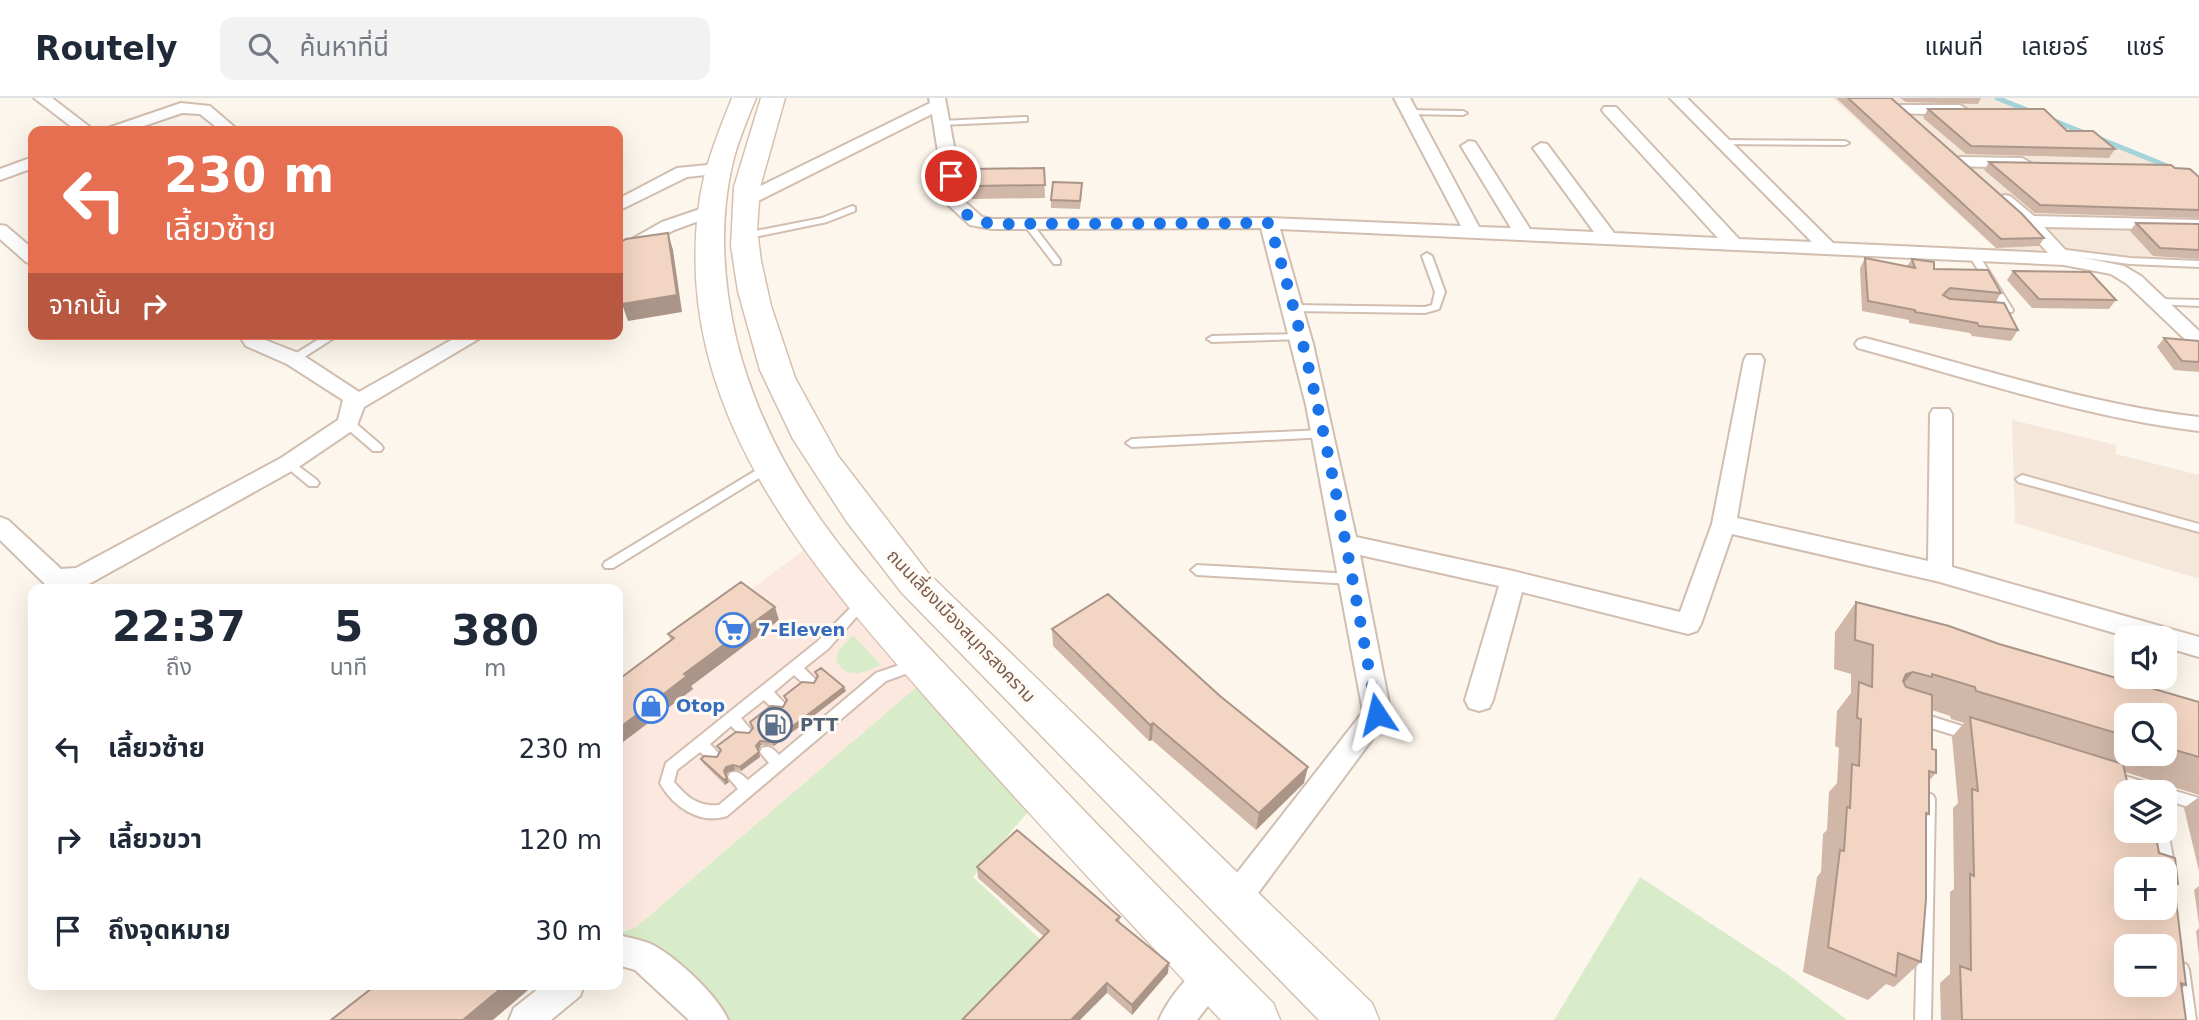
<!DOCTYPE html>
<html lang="th">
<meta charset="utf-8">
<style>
:root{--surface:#fff;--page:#f2f2f3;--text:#1f2937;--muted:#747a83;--line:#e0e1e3}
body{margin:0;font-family:"DejaVu Sans","Noto Sans Thai",sans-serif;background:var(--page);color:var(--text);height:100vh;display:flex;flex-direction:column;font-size:26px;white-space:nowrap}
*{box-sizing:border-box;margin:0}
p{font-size:23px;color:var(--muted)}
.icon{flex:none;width:38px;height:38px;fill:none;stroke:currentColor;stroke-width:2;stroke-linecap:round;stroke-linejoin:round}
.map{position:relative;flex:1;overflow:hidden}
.drawer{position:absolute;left:28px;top:486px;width:595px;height:406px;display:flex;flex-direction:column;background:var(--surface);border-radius:14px;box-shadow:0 7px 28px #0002}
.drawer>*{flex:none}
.hud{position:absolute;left:28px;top:28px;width:595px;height:214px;border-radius:14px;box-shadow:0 7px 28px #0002;background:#e76f51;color:#fff;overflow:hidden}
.buttons{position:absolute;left:2114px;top:528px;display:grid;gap:14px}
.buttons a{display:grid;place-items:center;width:63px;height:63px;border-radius:14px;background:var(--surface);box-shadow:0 7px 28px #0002;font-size:35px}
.pin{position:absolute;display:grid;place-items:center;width:60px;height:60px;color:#fff;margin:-30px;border:4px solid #fff;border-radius:50%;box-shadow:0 2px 7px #0007}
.me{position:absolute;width:77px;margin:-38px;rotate:350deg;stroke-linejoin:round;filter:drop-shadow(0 0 5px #0008)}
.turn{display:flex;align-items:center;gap:24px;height:147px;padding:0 21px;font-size:32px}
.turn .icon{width:91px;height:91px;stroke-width:2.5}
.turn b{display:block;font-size:49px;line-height:60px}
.then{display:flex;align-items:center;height:66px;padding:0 21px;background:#0003;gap:14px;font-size:26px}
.eta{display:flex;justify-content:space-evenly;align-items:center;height:119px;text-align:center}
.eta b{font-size:42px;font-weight:600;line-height:49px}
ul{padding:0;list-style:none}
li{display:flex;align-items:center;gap:21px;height:91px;padding:0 21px}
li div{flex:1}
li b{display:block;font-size:26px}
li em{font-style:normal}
header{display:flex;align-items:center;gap:42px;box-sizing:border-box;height:98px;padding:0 35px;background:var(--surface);border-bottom:2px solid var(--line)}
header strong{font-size:33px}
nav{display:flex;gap:38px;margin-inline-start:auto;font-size:24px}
.search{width:490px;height:63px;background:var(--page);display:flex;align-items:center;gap:18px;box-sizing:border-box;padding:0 24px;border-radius:14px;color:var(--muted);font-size:26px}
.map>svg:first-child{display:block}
.residential{fill:#f5e8da}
.commercial{fill:#fde8e0}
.green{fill:#d8ecc9}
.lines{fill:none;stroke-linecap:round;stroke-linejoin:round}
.stream{stroke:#a5d3da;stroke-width:5}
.lane-casing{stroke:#d1beb0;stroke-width:4}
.street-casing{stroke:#d1beb0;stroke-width:4}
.secondary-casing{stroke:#d6c0b0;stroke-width:3}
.lane{fill:#fff;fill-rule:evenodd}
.street{fill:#fff;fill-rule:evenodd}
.secondary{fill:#fff;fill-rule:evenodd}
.wall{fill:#d1b7a8;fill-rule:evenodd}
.shaded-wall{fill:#aa9588}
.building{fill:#f3d5c3;stroke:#aa9588;stroke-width:2;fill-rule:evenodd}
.route{stroke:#1a73e8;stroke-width:12;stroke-dasharray:0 21.6}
.labels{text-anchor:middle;stroke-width:6;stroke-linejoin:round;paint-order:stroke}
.street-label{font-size:18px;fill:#7a5c4d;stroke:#fffaf3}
.shop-label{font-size:18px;font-weight:bold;fill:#366cbe;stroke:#fffaf3;text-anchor:start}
.service-label{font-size:18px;font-weight:bold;fill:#4e5e75;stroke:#fffaf3;text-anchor:start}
</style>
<header>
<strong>Routely</strong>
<div class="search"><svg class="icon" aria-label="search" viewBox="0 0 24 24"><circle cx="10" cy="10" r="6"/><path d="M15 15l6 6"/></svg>ค้นหาที่นี่</div>
<nav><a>แผนที่</a><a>เลเยอร์</a><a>แชร์</a></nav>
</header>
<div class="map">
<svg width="2199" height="922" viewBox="0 0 2199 922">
<rect width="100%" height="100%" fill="#fdf6ec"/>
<!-- residential -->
<path class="residential" d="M1833 0H1997L2199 80V166L2080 165 2005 159Z
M2012 322 2116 347V356L2199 377V481L2015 425Z"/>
<!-- commercial -->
<path class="commercial" d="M812 446 919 587 635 830 618 833V590Z"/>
<!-- green -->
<path class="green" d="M853 537 881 567C863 575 847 583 836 562L839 552Z
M919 587 1032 709 973 779 1042 843 967 922H719L618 843 619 834 635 830Z
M1640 779 1786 875 1847 922H1554Z"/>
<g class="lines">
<!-- stream -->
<path class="stream" d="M1997 0 2032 14
M2050 21 2087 36
M2098 40 2172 70"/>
<!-- lane casing -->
<g class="lane-casing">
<path id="lane" d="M1406 12 1463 13 1467 15 1463 17 1409 16 1405 14Z
M1024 19H1027V23L942 27 938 25 942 23Z
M1718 42 1845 43 1849 45 1845 47 1721 46 1717 44Z
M852 108 855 109V113L827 124 745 141 740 138 745 135 822 120Z
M1028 123 1031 124 1060 162V166H1054L1025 128V124Z
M2058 151 2130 160 2199 163V169L2130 166 2055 156V152Z
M1427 155 1432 158 1445 194 1439 211 1425 215 1294 213 1289 210 1294 207 1425 209 1432 207 1435 194 1422 158Z
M1975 156 1980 159 2013 212 2012 214H1994L1989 211 1994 208 2001 209 1970 159Z
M2157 201 2199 202V208L2154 206V202Z
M327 236H340L298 263H290V259Z
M1299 236 1304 239 1303 241 1212 244 1207 241 1212 238Z
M348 321 352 322 381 347 383 350 381 353H373L344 328 343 325 344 322Z
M1322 332 1326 333 1328 336 1326 339 1132 349 1126 345 1132 341Z
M289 361 317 382 319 385 317 388H309L285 368 283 365 285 362Z
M768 365 774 369 772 372 613 470H605L603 467 605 464Z
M2022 377 2199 426V434L2018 384 2016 381Z
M1197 467 1352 476 1356 478 1358 481 1356 484 1352 486 1197 477 1191 472Z
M863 499 867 501 869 504 867 507 828 551 804 570 817 583 815 587C806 590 801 583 794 577L774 594 786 607 784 611C775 614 770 608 764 602L741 620 752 633 750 637C741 640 737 634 731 628L710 646 720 657 718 661C710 664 706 659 700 654L677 672 674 684C687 699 698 709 719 707L738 691 728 679 730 675C738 672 742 677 748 682L769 665 760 654 762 650C770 647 773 651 779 657L876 575 917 561 922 562 924 566 922 570 886 583 727 718C700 727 673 709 660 685L666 665 818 543 859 501Z
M1917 614 1978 633 1980 637 1978 641 1973 643 1912 624 1910 620 1912 616Z
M2111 674 2199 700V712L2165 702V695H2140L2106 684 2104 680 2106 676Z
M1928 695 1933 697 1935 701 1931 922H1915L1921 701 1923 697Z
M2165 728 2168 733 2175 771 2172 776 2167 778 2165 777V772L2159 771 2154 733H2165Z
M2181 864 2187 867 2189 872 2196 922H2180L2173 872 2175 867Z"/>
</g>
<!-- street casing -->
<g class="street-casing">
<path id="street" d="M34 0H52L95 33H77Z
M929 0H945L964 103 982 119 992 121 1269 120 1461 128 1394 0H1410L1479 129 1511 130 1461 48 1469 43 1475 44 1530 131 1594 134 1533 50 1541 45 1547 46 1614 135 1718 140 1604 15 1602 12 1604 9H1616L1739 141 1812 144 1670 0H1687L1833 145 2048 155 2023 127 1998 106 1995 102 2004 97 2010 98 2034 118 2199 122V132L2044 129 2070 157 2124 168 2141 178 2199 233V250L2192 248 2127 186 2111 176 2064 167 1280 131 1313 246 1356 439 1513 473 1680 514 1712 426 1744 262 1747 257H1761L1764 262 1737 420 1928 463 1930 316 1933 311H1949L1952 316V469L2199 539V559L2165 549V541H2135L1940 484 1732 436 1701 526 1697 533 1688 536 1522 494 1493 602 1489 610 1479 613 1469 610 1465 602 1499 488 1360 457 1391 616 1244 814 1233 818 1222 814 1218 804 1222 794 1363 614 1306 307 1261 130 992 131 970 127 946 105 932 16 750 107 744 108 735 103 738 99 930 5Z
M181 5 210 8 239 33H221L200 16 182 15 129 33H106L108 30Z
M1901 7H1960L1968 12 1960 17 1895 15 1893 12 1895 9Z
M33 59V70L0 82V71Z
M1961 59 2022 60 2031 65 2022 70 1955 68 1952 64 1955 60Z
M718 66 724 67 727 71 724 75 687 79 618 113V101L677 70Z
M712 107 721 112 718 116 674 132 618 163V149L662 124Z
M0 127 6 128 33 151V166L26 164 0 141Z
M238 236H258L260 240 301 256 359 294 462 236H487L364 309 356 330 297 370 89 486 56 490 47 488 0 442V419L8 422 61 471 76 470 281 360 338 322 343 302 287 266 246 248Z
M1865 240C1975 268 2086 306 2199 319V333C2086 320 1969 280 1858 250L1855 246 1858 242Z
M618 837C630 840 644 842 655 848 678 861 718 898 728 922H689L635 872 618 867Z
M1212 862 1223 867 1228 878 1223 889 1197 922H1159C1168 901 1191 871 1212 862Z
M543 887H584L580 898 551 922H509L514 910Z"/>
</g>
<!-- secondary casing -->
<g class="secondary-casing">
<path id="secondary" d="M732 0H756C747 22 737 45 732 68 719 125 723 183 736 240 776 402 883 500 993 617 1084 714 1178 810 1273 905L1280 922H1221C1131 826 1041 729 953 630 823 482 670 321 699 106 704 69 718 35 732 0Z
M761 0H785L760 89 757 132 761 163 771 208 795 280 838 358 928 475 1372 905 1379 922H1319L902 495 847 424 793 341 760 272 738 193 731 148 734 89Z"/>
</g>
<!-- lane -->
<use href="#lane" class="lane"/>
<!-- street -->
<use href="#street" class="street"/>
<!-- secondary -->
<use href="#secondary" class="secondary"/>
</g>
<!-- wall -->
<path class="wall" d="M1836 0H1891L2044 140 2039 148 1996 150Z
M1900 0H1981L1978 6 1906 4Z
M1928 11 2067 33 2115 51 2109 60 1966 56 1923 20Z
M1989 64 2175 70 2199 79V120L2035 115 1984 72Z
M1044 70 1045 100 972 101 971 88Z
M1082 94 1080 111 1051 110V102Z
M2136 125 2199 126V161L2153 158 2130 133Z
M1865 160 1907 168 1912 161 1934 171 2001 195 1995 205 2018 232 2011 243 1972 238 1970 235 1909 225V222L1862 213 1860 170Z
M2013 173 2116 202 2109 211 2032 210 2007 182Z
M2164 240 2199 243V274L2174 272 2157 249Z
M1856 504 2199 604V697L2125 674 2129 692 2159 755 2178 786 2174 789 2186 887 2182 890 2186 922H1941L1940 885 1950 876V794L1954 791 1953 710 1958 705 1952 639 1964 625 1951 621 1950 618 1932 612V651L1936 675 1929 683V716L1926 719 1921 864 1894 889 1886 886 1868 902 1803 874 1817 779 1821 774 1823 736 1827 732 1829 694 1837 685 1839 650 1835 648 1837 613 1851 595V576L1834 571 1835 534ZM2126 618H2165V656H2126Z
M779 522 691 588 693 591 623 644 618 640V582L671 543 668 536Z
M1052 531 1304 685 1256 732 1152 642 1149 643 1053 548Z
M815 574 846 593 774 648 761 647 758 652 760 659 741 673 735 672 728 674 726 677 729 684 725 687 703 665 701 661 717 659 720 653 717 648 749 635 783 609 786 604 784 598 814 585 817 580Z
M2199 699V773L2184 710Z
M977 769 1120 819 1119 825 1168 875 1132 917 978 780Z
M2199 788V826L2194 792Z
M2199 830V858L2196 833Z"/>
<!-- shaded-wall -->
<path class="shaded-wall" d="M668 135 673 152 682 214 628 223 622 206Z
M775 509 779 522 691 588 693 591 623 644 618 634V631L684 576Z
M1913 574 1890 602 1906 576Z
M844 589 846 593 774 648 772 644Z
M1153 625 1152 642 1149 643 1150 627Z
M760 643 761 647 758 653 756 648Z
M759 654 760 659 741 673 740 669Z
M733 667 735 672 728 674 726 678 724 673 726 669Z
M1308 669 1304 685 1256 732 1259 715Z
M727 680 729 684 725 687 724 682Z
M1169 865 1168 875 1132 917V907Z
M1107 885V895L1080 922H1071Z
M505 887H534L493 922H463Z"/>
<!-- building -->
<path class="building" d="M1848 0H1891L2022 116 2044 140 2001 141Z
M1928 11H2044L2067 33H2093L2115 51 1971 48Z
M1989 64 2171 67 2175 70 2190 71 2199 79V112L2040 107Z
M1044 70 1045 87 971 88 972 71Z
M1053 84 1082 85 1080 103 1051 102Z
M2136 125 2199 126V152L2160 150Z
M668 135 677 197 622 206 618 146 626 141Z
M1865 160 1915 170 1912 161 1934 164V171L1988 172 2001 195 1950 190 1943 197 1950 201 2004 205 2018 232 1979 228 1977 225 1915 214V212L1868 203Z
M2013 173 2090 174 2116 202 2039 201Z
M2164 240 2199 243V264L2182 263Z
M741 484 775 509 684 576 687 578 618 631V582L674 540 668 536Z
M1108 496 1220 598 1308 669 1259 715 1153 625 1150 627 1052 531Z
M1856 504 1949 528 1999 546 2199 604V659L2165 649V618H2126V638L1976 593 1975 589 1932 576V579L1913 574 1906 576 1903 583 1906 589 1932 597V651L1936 652V675L1929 673V716L1926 715V801L1921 864 1898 855 1896 878 1828 849 1840 752 1844 753 1847 709 1850 710 1852 666 1859 668 1861 621 1857 620 1859 584 1872 589 1873 547 1855 542Z
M821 570 844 589 772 644 760 643 756 648 759 654 740 669 733 667 726 669 724 673 727 680 724 682 701 661 704 658 717 659 721 652 717 648 736 634 749 635 753 630 750 624 771 608 783 609 787 602 784 598 802 584 814 585 818 578 815 574Z
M1970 619 2123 666 2129 692 2139 695H2126V733H2155L2159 755 2175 760 2178 786 2174 785 2186 887 2181 885 2186 922H1962L1960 868 1971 872 1970 776 1974 778 1972 691 1978 693ZM2126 772H2165V810H2126ZM2126 849H2165V887H2126Z
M1017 732 1120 819 1116 822 1169 865 1132 907 1107 885 1071 922H962L1049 833 977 769Z
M376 887H505L463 922H331Z"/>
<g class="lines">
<!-- route -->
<path class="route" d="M951 78C956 109 960 119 992 126L1269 125C1319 284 1347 451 1377 616"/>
</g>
<!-- icons -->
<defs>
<g id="supermarket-ring" transform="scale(1.75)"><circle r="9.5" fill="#fffaf3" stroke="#3f7fe0" stroke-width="1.5"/><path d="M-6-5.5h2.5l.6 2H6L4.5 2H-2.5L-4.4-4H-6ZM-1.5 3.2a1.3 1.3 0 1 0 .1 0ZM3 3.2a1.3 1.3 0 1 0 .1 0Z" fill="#3f7fe0"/></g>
<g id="shop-ring" transform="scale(1.75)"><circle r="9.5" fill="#fffaf3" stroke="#3f7fe0" stroke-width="1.5"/><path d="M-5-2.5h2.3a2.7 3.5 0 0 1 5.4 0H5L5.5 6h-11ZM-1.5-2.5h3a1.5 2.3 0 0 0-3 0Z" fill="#3f7fe0"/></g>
<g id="fuel-ring" transform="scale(1.75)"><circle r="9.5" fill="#fffaf3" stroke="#5c6f8a" stroke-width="1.5"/><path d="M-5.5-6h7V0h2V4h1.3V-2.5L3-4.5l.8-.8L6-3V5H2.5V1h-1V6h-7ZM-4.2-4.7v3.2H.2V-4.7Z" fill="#5c6f8a"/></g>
</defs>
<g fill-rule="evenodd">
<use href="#supermarket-ring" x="733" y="532"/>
<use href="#shop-ring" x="651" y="608"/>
<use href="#fuel-ring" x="775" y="627"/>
</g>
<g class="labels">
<!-- street labels -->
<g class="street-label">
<text transform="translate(961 528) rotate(46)" y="6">ถนนเลี่ยงเมืองสมุทรสงคราม</text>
</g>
<!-- shop labels -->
<g class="shop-label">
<text x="758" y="538">7-Eleven</text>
<text x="676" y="614">Otop</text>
</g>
<!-- service labels -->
<g class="service-label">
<text x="800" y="633">PTT</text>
</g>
</g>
</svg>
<div class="buttons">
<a><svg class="icon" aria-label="sound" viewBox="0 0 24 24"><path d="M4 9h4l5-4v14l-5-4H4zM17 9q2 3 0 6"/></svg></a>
<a><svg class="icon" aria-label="search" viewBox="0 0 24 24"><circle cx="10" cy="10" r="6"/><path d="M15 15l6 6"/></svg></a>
<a><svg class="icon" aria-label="layers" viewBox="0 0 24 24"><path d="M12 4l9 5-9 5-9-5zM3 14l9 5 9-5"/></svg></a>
<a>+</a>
<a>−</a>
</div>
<div class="pin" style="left:951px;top:78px;background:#d93025"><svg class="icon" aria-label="arrive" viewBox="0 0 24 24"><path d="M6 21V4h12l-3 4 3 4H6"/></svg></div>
<svg class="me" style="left:1377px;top:616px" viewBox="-20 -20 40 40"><path d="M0-17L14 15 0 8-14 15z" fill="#1a73e8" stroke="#fff" stroke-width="4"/></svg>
<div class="hud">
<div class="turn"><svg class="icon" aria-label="left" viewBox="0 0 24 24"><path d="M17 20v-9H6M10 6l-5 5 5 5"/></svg><div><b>230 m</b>เลี้ยวซ้าย</div></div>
<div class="then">จากนั้น<svg class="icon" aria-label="right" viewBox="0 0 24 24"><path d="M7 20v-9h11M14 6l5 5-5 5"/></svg></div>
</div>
<section class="drawer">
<div class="eta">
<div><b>22:37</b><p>ถึง</p></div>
<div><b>5</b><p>นาที</p></div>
<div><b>380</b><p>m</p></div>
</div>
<ul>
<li><svg class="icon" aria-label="left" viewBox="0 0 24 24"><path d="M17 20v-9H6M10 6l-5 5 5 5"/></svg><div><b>เลี้ยวซ้าย</b></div><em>230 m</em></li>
<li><svg class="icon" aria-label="right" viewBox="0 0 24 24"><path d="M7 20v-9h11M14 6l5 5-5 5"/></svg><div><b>เลี้ยวขวา</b></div><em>120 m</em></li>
<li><svg class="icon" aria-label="arrive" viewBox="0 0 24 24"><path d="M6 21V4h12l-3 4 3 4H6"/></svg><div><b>ถึงจุดหมาย</b></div><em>30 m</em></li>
</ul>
</section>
</div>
